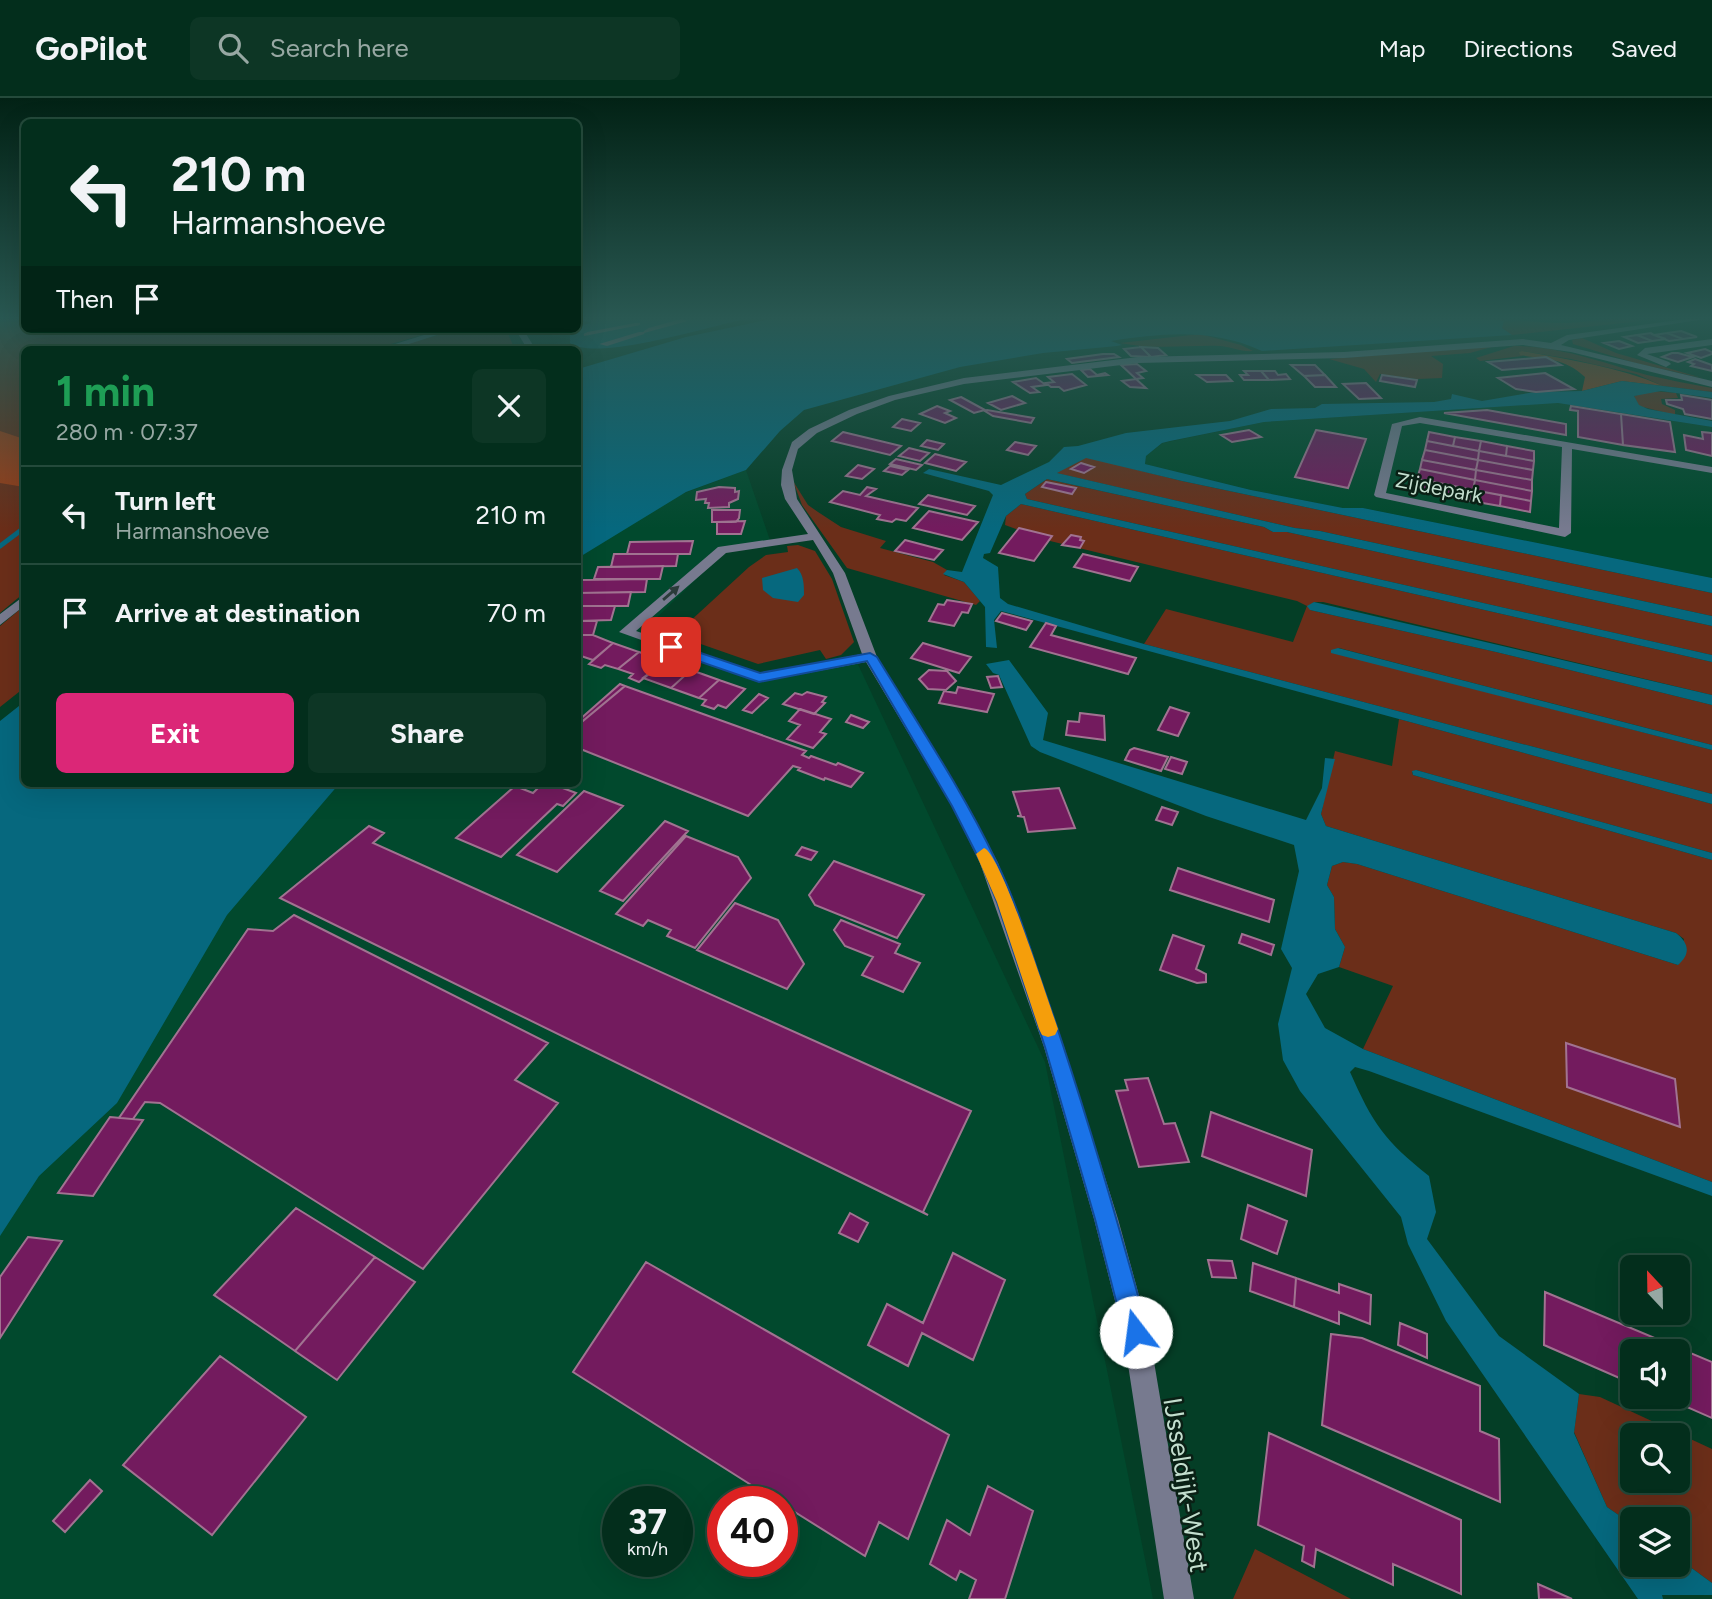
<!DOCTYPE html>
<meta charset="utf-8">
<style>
:root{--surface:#032e1c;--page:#0d3625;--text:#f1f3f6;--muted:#97a8a3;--line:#244a3b;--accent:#db2777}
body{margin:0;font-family:Figtree,sans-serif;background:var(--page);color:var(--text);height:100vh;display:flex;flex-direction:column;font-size:26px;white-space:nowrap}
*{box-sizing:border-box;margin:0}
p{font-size:23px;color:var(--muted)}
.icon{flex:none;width:38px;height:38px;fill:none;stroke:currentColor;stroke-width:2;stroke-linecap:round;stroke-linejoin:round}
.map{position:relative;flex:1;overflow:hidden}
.drawer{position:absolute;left:21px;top:248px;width:560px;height:441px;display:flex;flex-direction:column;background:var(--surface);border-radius:10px;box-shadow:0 7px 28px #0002,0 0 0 2px var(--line)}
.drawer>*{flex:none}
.guide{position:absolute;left:21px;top:21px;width:560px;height:214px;border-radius:10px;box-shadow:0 7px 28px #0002,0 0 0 2px var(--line);background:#032e1c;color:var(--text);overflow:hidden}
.needle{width:46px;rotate:338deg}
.buttons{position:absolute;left:1620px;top:1157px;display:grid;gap:14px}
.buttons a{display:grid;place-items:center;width:70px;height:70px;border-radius:10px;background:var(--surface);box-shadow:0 7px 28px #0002,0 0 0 2px var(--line);font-size:35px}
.speed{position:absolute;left:602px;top:1388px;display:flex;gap:14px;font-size:35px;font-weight:700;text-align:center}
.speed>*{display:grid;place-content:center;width:91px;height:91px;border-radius:50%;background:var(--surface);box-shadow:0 7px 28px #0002,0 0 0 2px var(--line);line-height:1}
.speed small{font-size:18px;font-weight:400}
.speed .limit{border:10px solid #d22;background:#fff;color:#111}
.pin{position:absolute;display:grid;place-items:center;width:60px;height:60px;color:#fff;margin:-30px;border-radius:14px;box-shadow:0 4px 10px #0006}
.me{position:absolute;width:77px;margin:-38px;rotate:345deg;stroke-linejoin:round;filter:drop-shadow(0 0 5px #0008)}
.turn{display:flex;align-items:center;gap:24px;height:147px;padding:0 35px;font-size:32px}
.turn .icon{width:91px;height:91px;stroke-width:2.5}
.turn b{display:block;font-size:49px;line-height:60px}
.then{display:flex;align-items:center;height:66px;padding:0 35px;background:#0003;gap:14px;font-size:26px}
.round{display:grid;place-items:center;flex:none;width:74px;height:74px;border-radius:10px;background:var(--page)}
.overview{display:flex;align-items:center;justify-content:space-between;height:119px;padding:0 35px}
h1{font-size:42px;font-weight:700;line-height:52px;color:#1e9e55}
.button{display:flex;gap:14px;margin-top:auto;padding:14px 35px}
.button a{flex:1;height:80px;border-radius:10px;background:var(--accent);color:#fff;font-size:28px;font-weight:700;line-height:80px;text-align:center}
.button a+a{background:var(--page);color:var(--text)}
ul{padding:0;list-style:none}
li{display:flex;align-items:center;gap:21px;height:98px;padding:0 35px;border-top:2px solid var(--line)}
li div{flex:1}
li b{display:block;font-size:26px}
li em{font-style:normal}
header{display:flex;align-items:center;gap:42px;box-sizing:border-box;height:98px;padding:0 35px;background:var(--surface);border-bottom:2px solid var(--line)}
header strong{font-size:33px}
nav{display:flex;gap:38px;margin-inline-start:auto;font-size:24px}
.search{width:490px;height:63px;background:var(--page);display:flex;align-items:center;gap:18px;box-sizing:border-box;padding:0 24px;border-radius:10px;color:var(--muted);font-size:26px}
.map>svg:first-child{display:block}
.built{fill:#01492d;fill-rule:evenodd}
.green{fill:#6b2e19;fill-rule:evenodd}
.forest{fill:#a03c15}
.water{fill:#06687e}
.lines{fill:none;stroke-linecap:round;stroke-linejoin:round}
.stream{stroke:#06687e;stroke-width:5}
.building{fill:#731b5e;stroke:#a17391;stroke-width:2}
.minor{fill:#777a8f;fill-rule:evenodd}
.oneway{fill:#2b3b3a}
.route{fill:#1a73e8;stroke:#114b97;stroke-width:2}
.slow{fill:#f59e0b}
.labels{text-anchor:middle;stroke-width:5;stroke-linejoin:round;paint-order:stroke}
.far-street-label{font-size:21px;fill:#c3dece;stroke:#0a2015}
.street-label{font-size:26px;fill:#c3dece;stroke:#0a2015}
</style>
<header>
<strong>GoPilot</strong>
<div class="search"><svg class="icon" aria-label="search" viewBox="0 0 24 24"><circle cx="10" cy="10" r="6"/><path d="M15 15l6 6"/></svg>Search here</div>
<nav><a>Map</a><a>Directions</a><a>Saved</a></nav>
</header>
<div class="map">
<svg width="1712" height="1501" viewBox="0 0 1712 1501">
<rect width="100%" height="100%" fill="#043e26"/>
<!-- built -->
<path class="built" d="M1558 305 1712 329V480L1363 410H1343L1251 392 1145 366 1146 358 1163 345 1264 324Z
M746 372 772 448 725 453 637 539 757 580 855 560 1045 964 1153 1501H0V1102L291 686H578V450L626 417ZM618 1404H677V1463H618ZM723 1404H782V1463H723Z"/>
<!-- green -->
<path class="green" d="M0 221H24V231H443L370 252H24V495L0 515Z
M1490 221C1520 221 1550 227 1580 224 1600 223 1621 217 1641 223L1512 237 1501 230 1503 223Z
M459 231H506L515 252H385Z
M1200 236 1241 247 1253 253C1240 254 1233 249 1220 248 1186 247 1154 252 1120 245Z
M1582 240 1616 255 1702 280 1635 265 1573 246 1572 242Z
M1495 248 1470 255 1431 258 1443 266 1442 280 1417 281 1380 276 1376 284 1364 271 1329 261Z
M1514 248C1560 248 1603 265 1647 277 1669 282 1690 286 1712 290V294L1663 288 1636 276 1571 261 1523 253 1519 254 1523 258 1480 263 1476 260Z
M1653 293 1676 295 1678 300 1661 301 1662 306 1675 312V317L1639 308 1634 298Z
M1086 359 1182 383 1712 495V518L1320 433 1295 430 1056 375Z
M1047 381 1264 429 1273 434H1287L1712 528V557L1027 401 1025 396Z
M793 383 808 407 818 414 841 429 886 443 880 450 933 464 947 472 944 477 964 484 980 503 976 507 847 470 802 407Z
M1021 406 1712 564V597L1323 504H1314L1310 512 1496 554 1712 607V647L1339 550 1331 554 1712 652V696L1144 546 1166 511 1293 544 1307 508 1297 503 1046 442 1005 427 1006 418Z
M798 447 815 453 832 481 854 544 841 557 826 561 820 552 758 566 675 537 749 469 766 457 788 454 787 448Z
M24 508V590L0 609V528Z
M1399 621 1712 706V755L1416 672 1412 674 1413 677 1712 762V1084L1363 951 1393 888 1339 869 1345 849 1335 831 1334 799 1327 787 1332 768 1343 764 1357 766 1678 867 1684 841 1676 835 1326 728 1321 716 1335 653 1392 668Z
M1579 1296 1600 1299 1712 1351V1485L1678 1460V1421H1633V1427L1607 1409 1574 1334ZM1633 1337H1678V1382H1633Z
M1255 1451 1351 1501H1233Z"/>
<!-- forest -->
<path class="forest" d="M1522 253C1570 262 1618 269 1663 288L1622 283 1582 293 1585 279C1563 259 1546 262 1520 257L1519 254Z
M0 333 24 341V389L0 385Z"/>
<!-- water -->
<path class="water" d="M578 221H746C710 228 597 264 570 245V231H578V228L591 225Z
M771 221H1490L1504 223 1502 230 1512 237 1262 253C1212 230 1163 235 1111 243L1122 247 1117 248 1043 255 960 269 804 312 780 333 746 372 686 394 578 460V271L686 239Z
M1622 283 1712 294V300L1661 293 1634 298 1639 307 1648 311 1712 323V329L1558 305 1264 324 1170 343 1162 345 1146 358 1145 366 1251 392 1343 410H1363L1712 480V495L1182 383 1086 360 1057 375 1295 430 1320 433 1712 518V528L1287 434H1273L1264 429 1047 381 1025 396 1027 401 1712 557V564L1021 406 1006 418 990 455 984 456 983 460 998 469 1000 500 1008 506 1144 546 1712 696V706L1001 513 994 522 997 550 986 549 985 509 964 484 943 476 947 472 962 474 993 397 989 393 923 375 929 371 1001 387 1049 364 1064 349 1078 348 1126 335 1230 323 1271 311 1315 310 1322 306 1434 304 1451 301 1452 296 1482 303 1535 294 1582 293Z
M797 470C804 477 804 487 804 497L798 504 773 500 763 492 762 480Z
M1314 504 1712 597V607L1496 554 1310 512 1307 508Z
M1338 550 1712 647V652L1331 555V552Z
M1009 562 1048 615 1043 642 1306 722 1322 690 1325 660 1335 661 1321 716 1326 728 1676 835C1689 845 1691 856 1678 867L1357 766 1343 764 1332 768 1327 787 1334 799 1335 831 1345 849 1339 869 1318 876 1306 896 1325 930 1363 951 1712 1084V1098L1369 973 1355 969 1350 974C1373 1026 1384 1042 1429 1078L1436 1114 1427 1141 1499 1238 1579 1296 1574 1335 1607 1409 1633 1427V1466H1678V1460L1712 1485V1497H1662L1663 1501H1638L1446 1223 1408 1146 1401 1119 1300 993 1283 962 1278 926 1292 870 1281 851 1299 773 1294 747 1206 718 1040 654 1031 648 999 577 993 575 986 566Z
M24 604V686H339L227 817 117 1005 39 1078 0 1138V623Z
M1416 672 1712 755V762L1413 677 1412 673Z"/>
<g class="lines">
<!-- stream -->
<path class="stream" d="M0 448 24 430"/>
</g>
<!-- building -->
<path class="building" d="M681 222 684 223 644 234 649 231Z
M635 226H640L584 237 588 235Z
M1681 233 1697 239 1683 241 1667 235Z
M639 235H644L607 247 603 246Z
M1651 235 1654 237 1666 241 1652 243 1637 237Z
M1667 235 1683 241 1669 243 1654 237Z
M1637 237 1652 243 1638 245 1624 239Z
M1619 243 1632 248 1619 251 1604 245Z
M1141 249 1158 250 1166 257 1151 259Z
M1141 249 1151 259 1131 258 1124 251Z
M1705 251 1712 254V256L1701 260 1687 255Z
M1672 255H1678L1693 259 1678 264 1662 259Z
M1103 256H1114L1119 259 1072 265 1067 261Z
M1546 259 1561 267 1502 272 1488 264Z
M1695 261 1712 267V273L1691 268 1694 266 1688 264Z
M1137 266 1146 273 1137 275 1143 280 1136 281 1121 267Z
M1291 267H1315L1325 277 1304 278Z
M1090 271 1097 277 1105 275 1108 277 1088 279 1081 272Z
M1244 273H1261L1269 282H1244L1240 277H1248Z
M1261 273H1275L1278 277 1286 276 1290 281 1269 282Z
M1545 275 1574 291 1536 294 1516 291 1498 280Z
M1072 276 1086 287 1064 293 1059 289H1051L1046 285 1054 284 1048 279Z
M1197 277H1226L1232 283 1207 284Z
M1325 277 1336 289H1315L1304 278Z
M1382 277 1417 282 1415 289 1380 283Z
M1036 280 1046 287 1032 289 1039 294 1030 295 1013 284Z
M1136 281 1146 290 1130 289 1122 283Z
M1366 285 1381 300 1359 301 1343 286Z
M1681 297 1712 302V321L1685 316 1683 311 1667 306 1666 302H1682Z
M1012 298 1025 305 1001 312 988 305Z
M961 299 985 312 974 315 950 302Z
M937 308 950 313 945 315 956 320 945 325 920 316Z
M1571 308 1621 316 1623 347 1578 339V313L1570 312Z
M1487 312 1566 326V337L1444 315Z
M985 313 987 312 1034 320 1031 325 993 318Z
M1621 316 1670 324 1675 354 1623 347Z
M902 321 920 325 911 333 893 329Z
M1249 332 1261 339 1232 344 1221 337Z
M1316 332 1366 341 1348 390 1295 379Z
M843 334 901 348 890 357 832 343Z
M1429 334 1455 339 1453 348 1427 343Z
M1702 334 1712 335V358L1686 352 1684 337 1703 341Z
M1455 339 1481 343 1479 353 1453 348Z
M927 342 944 346 938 352 921 348Z
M1427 343 1479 353 1478 362 1425 352Z
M1481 343 1507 348 1506 358 1479 353Z
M1015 344 1036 348 1028 357 1007 352Z
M1507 348 1534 353V363L1506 358Z
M909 350 929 355 920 363 899 358Z
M1425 352 1478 362 1476 372 1422 362Z
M1479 353 1534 363 1533 372 1478 362Z
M935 356 966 364 956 373 925 365Z
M896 361 922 367 916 372 890 366Z
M1422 362 1476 372 1475 382 1420 371Z
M1478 362 1533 372 1532 382 1476 372Z
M1081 365 1094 369 1084 375 1071 371Z
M858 367 874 371 862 381 846 378Z
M890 368 908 372 902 377 884 373Z
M1420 371 1475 382 1473 392 1417 381Z
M1476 372 1532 382V393L1475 382Z
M1417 381 1445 386 1443 397 1415 391Z
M1475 382 1532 393 1531 403 1473 392Z
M1046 384 1076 390 1072 396 1042 389Z
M1445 386 1473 392 1471 403 1443 397Z
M719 389 735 390V394L739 393 738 401 729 405V409L708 410 709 405H705L706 401 696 402 697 394Z
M867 389 876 391 866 398 918 410 906 423 896 421 892 424 877 421 880 417 830 404 843 393 860 397Z
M1473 392 1501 397 1500 408 1471 403Z
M928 397 975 408 967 417 919 406Z
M1501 397 1531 403 1530 414 1500 408Z
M712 412H740L739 420 736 424H712Z
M929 413 978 424 962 442 913 430Z
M745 423 741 436H717V424Z
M1019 430 1052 438 1034 463 999 455Z
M1071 437 1081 439 1080 442 1084 443 1080 450 1062 447Z
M905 442 943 452 934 462 895 453Z
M693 443 690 456H627L630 444Z
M614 456H678L676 468 611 469Z
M1083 456 1138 469 1130 483 1074 469Z
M663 468 660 481H594L598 469Z
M647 481 645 494 578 495 581 482Z
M631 494 628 508H578V495Z
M947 502 972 506 968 515 962 514 954 528 929 523 938 506 944 507Z
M578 508H615L611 522 578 523Z
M1002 515 1032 523 1026 532 996 523Z
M578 523H597L593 537H578Z
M1046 525 1056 528 1051 537 1136 560 1128 576 1030 549Z
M578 537H593L613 545 593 562 578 557Z
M613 545 639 554 618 571 605 567 601 570 589 566Z
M923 545 933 548 971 559 959 575 911 560Z
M639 554 665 563 639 584 629 580 633 576 618 571Z
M665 563 691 572 671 590 643 580Z
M691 572 719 582 699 600 671 590Z
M929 572 947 573 956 583 946 592 928 591 919 581Z
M998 578 1002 589 991 590 987 579Z
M719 582 745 591 726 610 718 607 714 611 702 607 706 602 699 600Z
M620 586 625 588 578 627V623Z
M625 588 806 653 802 657 809 660 811 658 836 667 838 665 863 675 851 689 825 680 824 682 798 672 800 670 793 668 748 718 578 650V627Z
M958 589 994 596 987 614 939 605 944 593 956 595Z
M807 594 826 599 822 604 825 605 814 616 783 606 795 595 802 597Z
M759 596 768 600 752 615 743 612Z
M1170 609 1189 615 1178 638 1158 632Z
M800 611 831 621 820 634 826 636 813 650 787 641 800 627 789 623Z
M1080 615 1104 618 1105 642 1066 637 1068 623 1079 624Z
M851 617 869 624 863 630 846 624Z
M1134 650 1168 659 1161 673 1125 662 1130 652Z
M1171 659 1187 664 1182 676 1165 671Z
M542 686H552L576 695 563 708 557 706 501 759 456 740 515 688 533 695Z
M1059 690 1075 730 1028 734 1024 719 1017 718H1021L1013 694Z
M584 693 623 708 557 774 517 757Z
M1162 709 1178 714 1172 727 1156 722Z
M665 723 688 733 623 803 600 793Z
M369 728 384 735 373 745 971 1013 923 1114 928 1117 280 800Z
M686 738 738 759 751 780 695 850 667 838 671 832 648 822 643 828 616 816Z
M802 749 817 754 811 762 796 757Z
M834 763 924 797 897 840 815 807 809 797Z
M1178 770 1274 802 1269 824 1170 792Z
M735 805 778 822 804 866 787 891 697 852Z
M294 817 548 945 515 982 558 1005 423 1171 160 1005 145 1004 133 1021 119 1020 248 831 273 833Z
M841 822 900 846 895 855 920 865 903 894 862 877 873 859 845 848 834 832Z
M1242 836 1274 847 1271 857 1239 845Z
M1173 837 1204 848 1196 871 1206 876V884L1197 885 1160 872Z
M1566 945 1675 981 1680 1029 1567 989Z
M1148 980 1164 1026 1175 1025 1189 1064 1139 1069 1116 993 1128 992 1125 982Z
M1211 1014 1312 1052 1306 1098 1202 1058Z
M110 1019 143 1022 93 1098 58 1095Z
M1248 1107 1287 1123 1277 1156 1241 1141Z
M296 1110 375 1159 295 1253 214 1197Z
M850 1115 868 1125 858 1144 839 1135Z
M28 1139 62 1143 0 1240V1179Z
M953 1155 1005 1182 973 1262 922 1235 908 1268 868 1247 887 1206 923 1225Z
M375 1159 415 1184 337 1282 295 1253Z
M1208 1162 1232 1163 1236 1180 1212 1179Z
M646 1164 949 1337 908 1441 879 1424 865 1458 782 1406V1404H778L573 1274Z
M1253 1165 1296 1180 1294 1209 1250 1193Z
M1296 1180 1339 1195V1186L1371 1197 1370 1226 1339 1214V1226L1294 1209Z
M1545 1194 1712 1264V1320L1662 1298H1678V1253H1633V1286L1544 1247Z
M1400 1225 1427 1236V1260L1398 1247Z
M1331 1236 1362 1240 1480 1288V1333L1499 1341 1500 1404 1322 1327Z
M220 1258 306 1319 212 1437 123 1367Z
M1269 1335 1461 1422V1496L1393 1466V1487L1316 1451 1314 1469 1302 1463 1304 1448 1258 1427Z
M90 1382 102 1393 65 1434 53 1423Z
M988 1388 1033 1413 1005 1501H969L976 1482 960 1473 956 1482 930 1466 947 1422 970 1437Z
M1538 1486 1572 1501H1539Z"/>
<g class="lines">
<!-- minor -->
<path class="minor" d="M1686 221H1705L1569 242 1561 247 1712 283V289L1571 254 1523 247 1344 260 1138 265 964 286 895 302 857 316 817 335 798 351 792 372 797 401 845 475 877 559 968 708 998 765 1064 949 1118 1121 1149 1234 1194 1501H1164L1123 1234 1094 1121 1044 949 980 765 952 708 866 564 759 584 619 534 718 449 808 436 785 401 781 387 782 372 792 344 809 331 849 312 889 298 964 280 1138 259 1344 254 1523 241 1551 245 1567 237ZM813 442 833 475 862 556 760 575 636 533 726 455Z
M443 231H456L390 252H376Z
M515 231H523L536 252H528Z
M1712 241V247L1647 256 1669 264 1671 266 1666 269 1637 257 1645 250Z
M1420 319 1712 369V375L1572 351 1571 435 1565 439 1376 399 1374 397 1392 326ZM1420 325 1562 349 1559 430 1386 395 1402 328Z
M24 498V508L0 527V516Z"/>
</g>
<!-- one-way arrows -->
<defs><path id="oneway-solid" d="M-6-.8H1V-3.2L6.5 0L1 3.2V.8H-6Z" transform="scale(1.75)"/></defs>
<use class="oneway" href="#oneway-solid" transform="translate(671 495) rotate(-41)"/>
<!-- sky -->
<linearGradient id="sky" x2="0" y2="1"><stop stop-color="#022215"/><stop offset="0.51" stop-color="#295852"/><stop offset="1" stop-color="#295852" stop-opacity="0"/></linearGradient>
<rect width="1712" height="431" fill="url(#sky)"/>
<!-- route -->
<path class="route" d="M671 545 760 575 870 555 877 559C918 626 963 693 997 765 1017 806 1030 851 1045 894 1084 1006 1117 1120 1148 1234L1145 1242 1136 1246 1128 1242 1124 1234 1095 1121 1045 949 997 804 981 765 952 708 867 563 759 584 666 552 664 549Z"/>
<!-- slow -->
<path class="slow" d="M984 750C1001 755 1049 906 1058 931L1055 937 1048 939 1042 937 1039 931 997 804 976 756Z"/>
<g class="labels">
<!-- far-street labels -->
<g class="far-street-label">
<text transform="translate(1439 390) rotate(11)" y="7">Zijdepark</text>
</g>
<!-- street labels -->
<g class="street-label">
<text transform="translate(1186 1387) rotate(81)" y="9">IJsseldijk-West</text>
</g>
</g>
</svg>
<div class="buttons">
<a><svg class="needle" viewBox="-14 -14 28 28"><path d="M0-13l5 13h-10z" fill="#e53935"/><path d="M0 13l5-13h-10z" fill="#97a8a3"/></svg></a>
<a><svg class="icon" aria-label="sound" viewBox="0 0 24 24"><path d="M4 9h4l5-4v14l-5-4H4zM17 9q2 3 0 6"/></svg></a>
<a><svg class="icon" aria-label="search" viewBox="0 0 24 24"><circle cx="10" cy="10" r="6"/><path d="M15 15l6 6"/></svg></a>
<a><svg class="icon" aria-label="layers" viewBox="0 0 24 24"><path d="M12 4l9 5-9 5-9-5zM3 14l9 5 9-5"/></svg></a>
</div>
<div class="speed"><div>37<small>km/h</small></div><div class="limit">40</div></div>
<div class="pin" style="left:671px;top:549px;background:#d93025"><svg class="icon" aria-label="arrive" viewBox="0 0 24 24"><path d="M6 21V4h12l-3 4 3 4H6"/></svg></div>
<svg class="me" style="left:1136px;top:1234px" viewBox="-20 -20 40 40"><circle r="19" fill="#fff"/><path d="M0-13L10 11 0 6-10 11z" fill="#1a73e8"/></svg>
<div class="guide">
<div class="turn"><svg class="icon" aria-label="left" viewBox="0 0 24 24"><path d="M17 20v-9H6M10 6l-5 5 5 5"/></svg><div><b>210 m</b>Harmanshoeve</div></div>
<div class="then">Then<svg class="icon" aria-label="arrive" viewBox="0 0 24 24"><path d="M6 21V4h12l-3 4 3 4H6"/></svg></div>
</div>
<section class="drawer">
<div class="overview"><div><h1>1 min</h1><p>280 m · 07:37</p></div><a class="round"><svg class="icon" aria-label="close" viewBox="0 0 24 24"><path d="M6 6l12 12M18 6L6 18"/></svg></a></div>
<ul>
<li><svg class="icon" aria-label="left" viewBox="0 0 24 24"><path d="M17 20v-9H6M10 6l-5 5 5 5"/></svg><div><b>Turn left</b><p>Harmanshoeve</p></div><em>210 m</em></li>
<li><svg class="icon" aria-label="arrive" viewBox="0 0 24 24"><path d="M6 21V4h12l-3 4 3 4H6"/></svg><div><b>Arrive at destination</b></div><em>70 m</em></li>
</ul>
<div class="button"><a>Exit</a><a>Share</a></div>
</section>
</div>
